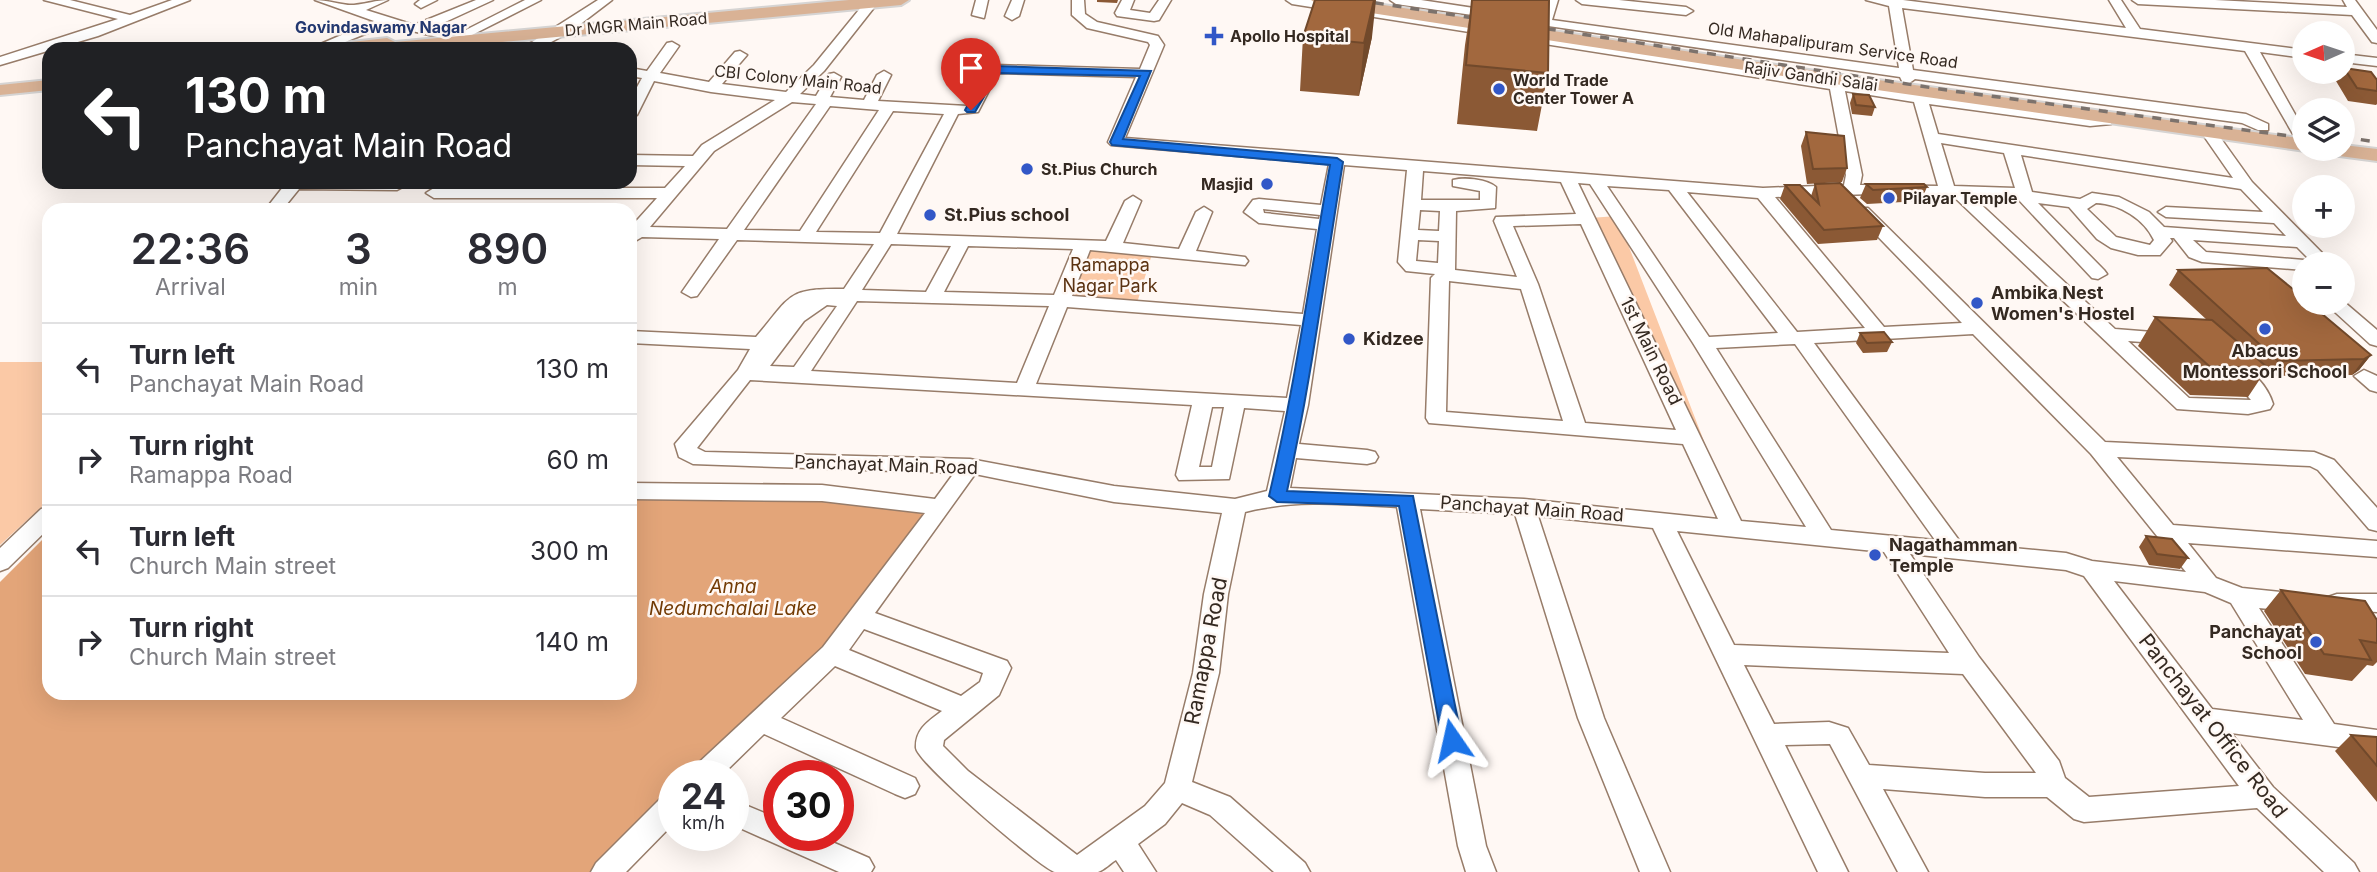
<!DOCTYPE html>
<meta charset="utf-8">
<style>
:root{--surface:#fff;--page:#f7f7f7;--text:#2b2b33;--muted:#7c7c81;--line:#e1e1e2}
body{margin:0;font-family:Inter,sans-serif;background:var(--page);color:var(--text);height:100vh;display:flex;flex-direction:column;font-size:26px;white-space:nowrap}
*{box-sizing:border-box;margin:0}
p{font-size:23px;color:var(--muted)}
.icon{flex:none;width:38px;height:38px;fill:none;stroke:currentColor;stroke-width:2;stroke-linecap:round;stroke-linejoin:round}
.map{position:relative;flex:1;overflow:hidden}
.details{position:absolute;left:42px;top:203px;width:595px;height:497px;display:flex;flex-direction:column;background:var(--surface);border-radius:21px;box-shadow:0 7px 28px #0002}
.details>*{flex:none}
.banner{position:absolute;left:42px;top:42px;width:595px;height:147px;border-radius:21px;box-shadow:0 7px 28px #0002;background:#202124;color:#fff;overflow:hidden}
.needle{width:46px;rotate:267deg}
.tools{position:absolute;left:2292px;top:21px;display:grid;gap:14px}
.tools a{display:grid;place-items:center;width:63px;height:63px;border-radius:50%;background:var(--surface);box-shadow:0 7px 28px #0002;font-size:35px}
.speed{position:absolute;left:658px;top:760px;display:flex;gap:14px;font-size:35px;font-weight:700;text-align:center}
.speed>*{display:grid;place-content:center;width:91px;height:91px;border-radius:50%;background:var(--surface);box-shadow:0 7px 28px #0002;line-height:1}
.speed small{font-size:18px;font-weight:400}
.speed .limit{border:10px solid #d22;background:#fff;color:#111}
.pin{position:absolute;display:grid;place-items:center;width:60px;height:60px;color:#fff;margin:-72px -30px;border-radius:50% 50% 50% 0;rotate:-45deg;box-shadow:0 0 7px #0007}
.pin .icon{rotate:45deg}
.me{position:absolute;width:77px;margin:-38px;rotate:349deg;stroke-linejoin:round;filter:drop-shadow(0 0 5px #0008)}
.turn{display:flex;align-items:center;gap:24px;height:147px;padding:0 28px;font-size:32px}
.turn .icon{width:91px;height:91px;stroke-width:2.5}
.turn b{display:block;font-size:49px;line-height:60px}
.eta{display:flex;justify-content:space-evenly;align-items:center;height:119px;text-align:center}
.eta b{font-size:42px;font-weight:600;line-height:49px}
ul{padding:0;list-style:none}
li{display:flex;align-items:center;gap:21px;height:91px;padding:0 28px;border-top:2px solid var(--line)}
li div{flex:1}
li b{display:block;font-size:26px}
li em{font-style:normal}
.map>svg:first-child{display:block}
.green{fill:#fbc9a6}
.water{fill:#e3a579}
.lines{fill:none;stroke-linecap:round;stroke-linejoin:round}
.minor-casing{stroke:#977c69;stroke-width:3}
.major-casing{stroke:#d6d4d3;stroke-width:4}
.minor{fill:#fff;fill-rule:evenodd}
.major{fill:#d9b295;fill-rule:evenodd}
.rail{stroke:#7c726c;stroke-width:3.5;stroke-dasharray:9 9;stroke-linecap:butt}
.wall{fill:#8b5935}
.shaded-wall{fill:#71492b}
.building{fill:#a2683e;stroke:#71492b;stroke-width:2}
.route{fill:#1a73e8;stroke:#114b97;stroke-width:2}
.poi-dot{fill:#3257c7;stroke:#fff8f4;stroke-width:2.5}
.labels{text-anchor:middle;stroke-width:5;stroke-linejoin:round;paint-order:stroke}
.far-street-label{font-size:16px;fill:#342921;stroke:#fff8f4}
.far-neighbourhood-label{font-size:16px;font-weight:bold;fill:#233870;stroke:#fff8f4}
.far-poi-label{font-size:16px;font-weight:bold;fill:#342921;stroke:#fff8f4;text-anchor:start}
.poi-label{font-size:18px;font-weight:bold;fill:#342921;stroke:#fff8f4;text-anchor:start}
.park-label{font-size:18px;fill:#5b3211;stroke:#fff8f4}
.street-label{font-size:18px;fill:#342921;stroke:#fff8f4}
.water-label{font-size:19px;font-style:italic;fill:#733b04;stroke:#fff8f4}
.near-street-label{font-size:21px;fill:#342921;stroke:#fff8f4}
</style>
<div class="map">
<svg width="2377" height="872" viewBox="0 0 2377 872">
<rect width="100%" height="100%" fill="#fff8f4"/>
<!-- green -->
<path class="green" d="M1617 216 1736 524 1590 218Z
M1088 248 1152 254 1137 303 1068 298Z
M0 362H49V500L0 545Z"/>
<!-- water -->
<path class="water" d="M770 495 930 512 828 650 695 775H674V796L596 872H0V582L49 533V693H630V498Z"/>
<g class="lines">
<!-- minor casing -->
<g class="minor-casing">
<path id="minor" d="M44 0H70L130 15 172 0H190L98 36 0 65V57L118 19Z
M315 0C327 0 345 6 354 5 366 4 376 0 388 0L366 10 414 25 476 0H493L430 29 454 36 525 0H541L468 37 517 49H488L387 25 328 49H309L374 21Z
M420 0H437L421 8 415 4Z
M598 0H612L570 32 538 49H521Z
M867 0H880L824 71 800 94 816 96 829 74 834 73 841 77 830 97 864 100 877 75 884 71 891 75 878 101 967 106 983 73 995 65 1140 69 1150 45 1148 42 1087 28 1072 15V0H1084L1085 14 1097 22 1158 36 1164 45 1125 138 1763 188 1844 185 1846 175 1830 89 1292 4 1286 0H1317L1828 80 1835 75 1840 76 1843 82 1876 88 2090 116H2098L2105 111 2112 115 2111 124 2090 126 1929 104 1938 134 2233 178 2199 129 2202 126H2212L2252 182 2333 264H2314L2297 247 2193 240 2206 252 2304 260 2312 264H2305L2304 270 2202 262 2189 257 2174 238H2170L2172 241 2160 255H2138L2111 248 2097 239 2069 207 2038 203 2104 270 2107 274 2098 279 2092 278 2017 198 1973 197 2115 329 2178 334 2181 338 2178 342 2171 344 2128 341 2189 398 2251 400 2224 370 2234 364C2252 368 2268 387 2273 404L2270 409 2248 414 2177 409 1953 196 1872 194 1775 197 1884 327 1962 323 1854 212 1856 208H1868L2105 442 2314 452 2334 460 2377 508V531L2369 529 2318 470 2310 466 2117 457 2173 525 2377 541V557L2188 543 2216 578 2242 588 2301 594 2310 597 2313 603 2310 609 2301 612 2259 608 2334 724 2377 730V752L2231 733 2273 787 2354 863 2359 872H2324L2257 808 2084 822 2074 819 2047 797H1985L1883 789 1928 872H1898L1830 744 1785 745 1848 872H1818L1653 528 1538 516 1604 718 1670 872H1640L1578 718 1515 514 1420 509 1486 846 1496 872H1466L1458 846 1397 507C1346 504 1295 499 1245 512L1228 594 1219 673 1192 782 1230 797 1305 863 1310 872H1274L1210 815 1182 803 1165 824 1138 844 1156 872H1124L1116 860C1111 863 1104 870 1098 872 1090 872 1064 872 1055 872 1039 867 917 762 916 748 915 729 929 721 942 711L835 666 781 718 915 778 919 786 915 794 905 798 895 794 764 734 722 775H690L694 767 823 647 925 513 822 501 630 499V483L822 485 935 499 954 473 693 464 679 457 675 444 738 370 750 349 630 343V331L756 337C792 295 786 288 844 289L874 244 737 240 697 296 691 297 682 292 719 239 642 237 630 244V228L657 198H434L426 193 434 188H665L685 166 630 165V155L693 156 702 145 775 100 711 92 654 81 637 115 630 119V100L642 78 630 76V68L647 71 667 43 672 42 679 46 660 73 709 82 735 52 740 51 747 55 722 84 786 92 814 65ZM998 73 1136 77 1108 142 1111 145 1329 164 1321 205 1259 199 1253 200 1244 212 1259 223 1317 229 1303 314 1072 296 1090 250 1245 265 1248 261 1245 257 1196 251 1212 212 1204 207 1196 212 1179 249 1123 243 1141 201 1133 196 1125 201 1106 241 897 234 958 114 978 112ZM1845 91 1914 102 1938 186 1860 185 1862 175ZM792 102 816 104 727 229 650 227 714 151ZM830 106 879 110 800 231 744 230ZM893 111 944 114 880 233 816 232ZM1941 143 2004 153 2015 188 1954 186ZM2021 155 2241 189 2263 212 2166 207 2158 212 2166 217 2274 223 2286 236 2164 227 2149 212 2119 197 2092 193 2080 199 2032 192ZM1344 165 1407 170 1398 262 1406 271 1435 274 1431 278 1426 418 1429 423 1683 444 1718 519 1524 499 1290 488 1296 458 1367 464 1375 462 1378 457 1375 452 1367 450 1299 444 1308 405ZM1423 171 1561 182 1576 214 1496 217 1494 221 1517 277 1455 270 1456 211 1495 208 1496 187C1487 179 1465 177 1453 180V186L1480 191V200H1421ZM1578 183 1590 184 1693 343 1806 527 1741 521ZM1607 186 1669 190 1778 333 1709 337ZM1687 192 1758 198 1865 328 1797 332ZM2096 203C2120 204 2144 219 2154 240L2150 245 2116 237 2087 209ZM1263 209 1320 215 1319 219 1264 213ZM1420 210 1440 211 1439 231 1418 230ZM1581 224 1676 430 1585 423 1538 284 1513 226ZM1418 240 1439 241 1438 263 1416 261ZM891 244 951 246 926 292 862 290ZM968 246 1073 249 1054 295 944 292ZM1449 281 1521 289 1563 421 1446 412ZM857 301 1049 306 1017 383 811 371ZM827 305 837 306 794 367 770 366 804 321ZM1067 307 1301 325 1287 398 1036 384ZM1973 334 2091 454 2186 572 2092 561 2066 553 1961 543 1814 343ZM1795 344 1935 540 1831 530 1716 348ZM750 380 1192 405 1176 475 1179 480 1229 479 1244 408 1285 411 1267 491 1235 499 1114 486 970 459 705 452 697 448ZM1212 407H1224L1212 467H1199ZM975 474 1114 502 1222 513 1204 594 1193 673 1165 783 1145 806 1077 855 968 771 943 746 944 740 999 695 1011 668 1007 661 875 613ZM1677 531 1884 552 1949 653 1734 645ZM1910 554 2066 570 2084 576 2239 786 2089 797 2065 778 2059 761 1979 657ZM2114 581 2205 592 2231 603 2303 720 2212 709ZM864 629 983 673 980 682 961 696 849 650ZM1744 665 1963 674 2036 773H1985L1869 765 1848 728 1829 722 1774 724Z
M976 0H988L984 18 972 15Z
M1012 0H1024L1019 16 1012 20 1005 16Z
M1122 0H1134L1130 10 1150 13 1159 0H1171L1159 20 1154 21 1117 16 1115 13Z
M1390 0H1421L1540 18 1546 0H1558L1552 20 1899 68 1889 6 1866 0H1903L2126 28 2109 0H2121L2140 29 2305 50V58L2260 52 2305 132 2293 134 2245 51 1902 8 1913 70 2246 114 2268 124V130H2258L2242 123 1915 79 1908 84 1903 83 1900 77 1396 4Z
M1576 0H1619L1686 7 1693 11 1686 15 1582 4Z
M2132 0H2215L2347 7 2343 0H2355L2377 30V43L2372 42 2352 15 2138 4Z
M2343 54 2377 58V66L2343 62Z
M412 182 397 190 299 189 282 210H265L287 182Z
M2343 301 2377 330V346L2370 344 2325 303Z
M2364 370 2377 376V392L2370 390 2354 376Z
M49 507V528L8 568 0 571V548L41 509Z
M2337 594H2377V612L2328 609 2325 603 2328 597Z
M674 792V823L626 872H591L596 863 664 795Z
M733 800 779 819V835H816L869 858 874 867 871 872H839L733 825Z"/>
</g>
<!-- major casing -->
<g class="major-casing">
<path id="major" d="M849 0H909L901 5 427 49H325L334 44 387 38 395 42Z
M1311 0H1351L1835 74 2305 139V149H2312L2305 151 1835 84 1319 5Z
M49 80V90L0 95V85Z
M2343 145 2377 149V161L2332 155 2322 149H2343Z"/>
</g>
<!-- minor -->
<use href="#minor" class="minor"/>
<!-- major -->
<use href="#major" class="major"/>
<!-- rail -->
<path class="rail" d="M1357 0 1487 20
M1529 26 1953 91 2305 138
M2343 137 2377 142"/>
</g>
<!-- wall -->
<path class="wall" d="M1097 0H1118L1117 3 1097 2Z
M1472 0 1548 73 1537 131 1457 124 1465 45Z
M1303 37H1372L1359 96 1300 91Z
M2344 68 2377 80V104L2376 105 2348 101 2336 81 2342 72H2343Z
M1853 94 1875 107 1872 116 1852 114 1850 103Z
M1806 132 1847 168 1842 182 1807 184 1801 146Z
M1815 184 1883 226 1877 240 1818 244 1780 199 1785 185 1811 196Z
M1866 184 1927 187 1921 201 1867 204 1860 198Z
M2178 270 2371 355 2359 370 2352 375 2267 376 2264 373 2248 397 2190 395 2138 346 2155 317 2207 320 2169 285Z
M1860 333 1892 342 1887 352 1863 353 1856 343Z
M2146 536 2188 558 2180 569 2149 565 2139 547Z
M2281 590 2377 620V662L2373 666 2367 665 2352 681 2305 674 2264 611Z
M2351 735 2377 737V802L2335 751Z"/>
<!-- shaded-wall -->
<path class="shaded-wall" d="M1374 0H1376L1372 37 1359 96 1364 43Z
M2371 355 2359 370 2352 375 2364 359Z"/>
<!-- building -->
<path class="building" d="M1315 0H1374L1364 43 1303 37Z
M1472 0H1549L1548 73 1466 65Z
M2344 68 2371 72 2377 80V91L2357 88Z
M1853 94 1869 95 1875 107 1856 105Z
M1806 132 1844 136 1847 168 1813 169Z
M1840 183 1883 226 1824 230 1785 185H1800L1819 204 1815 184Z
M1866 184H1924L1927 187 1873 190Z
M2267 268 2305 299V303H2309L2371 355 2364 359 2278 361 2178 270Z
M2155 317 2212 320 2268 368 2209 366Z
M1884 332 1892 342 1867 343 1860 333Z
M2146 536 2172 539 2188 558 2157 554Z
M2281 590 2365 601 2377 620V643L2360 640 2371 660 2324 654Z
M2351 735 2377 737V766Z"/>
<!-- route -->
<path class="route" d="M995 66 1151 71 1123 139 1337 158 1343 162C1325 272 1311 382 1287 491L1413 496 1462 740 1459 746 1452 748 1445 746 1442 740 1399 506 1277 502 1269 496C1295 387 1310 276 1330 165L1112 145 1110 142 1140 76 998 73 975 112H967L965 110 985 73Z"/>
<!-- markers -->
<g class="poi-dot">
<path d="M1210.5 25.5h7v7h7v7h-7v7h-7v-7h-7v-7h7z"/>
<circle cx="1499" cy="89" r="7"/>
<circle cx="1027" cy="169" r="7"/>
<circle cx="1267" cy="184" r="7"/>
<circle cx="1889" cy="198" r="7"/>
<circle cx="930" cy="215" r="7"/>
<circle cx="1977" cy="303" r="7"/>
<circle cx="2265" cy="329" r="7"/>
<circle cx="1349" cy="339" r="7"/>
<circle cx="1875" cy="555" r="7"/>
<circle cx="2316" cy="642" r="7"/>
</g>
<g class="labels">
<!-- far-street labels -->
<g class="far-street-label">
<text transform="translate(636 24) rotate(-5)" y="6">Dr MGR Main Road</text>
<text transform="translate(1833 45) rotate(8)" y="6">Old Mahapalipuram Service Road</text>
<text transform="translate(1811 76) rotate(8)" y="6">Rajiv Gandhi Salai</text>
<text transform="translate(798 79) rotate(6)" y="6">CBI Colony Main Road</text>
</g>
<!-- far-neighbourhood labels -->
<g class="far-neighbourhood-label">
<text x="381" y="33">Govindaswamy Nagar</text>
</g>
<!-- far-poi labels -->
<g class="far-poi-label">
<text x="1230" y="42">Apollo Hospital</text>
<text x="1513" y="86">World Trade<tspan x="1513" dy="18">Center Tower A</tspan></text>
<text x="1041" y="175">St.Pius Church</text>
<text x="1253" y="190" text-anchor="end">Masjid</text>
<text x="1903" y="204">Pilayar Temple</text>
</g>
<!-- poi labels -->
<g class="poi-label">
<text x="944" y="221">St.Pius school</text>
<text x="1991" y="299">Ambika Nest<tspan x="1991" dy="21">Women's Hostel</tspan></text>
<text x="1363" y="345">Kidzee</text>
<text x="2265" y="357" text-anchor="middle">Abacus<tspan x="2265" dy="21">Montessori School</tspan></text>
<text x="1889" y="551">Nagathamman<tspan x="1889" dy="21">Temple</tspan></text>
<text x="2302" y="638" text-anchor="end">Panchayat<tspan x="2302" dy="21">School</tspan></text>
</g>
<!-- park labels -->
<g class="park-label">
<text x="1110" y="271">Ramappa<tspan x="1110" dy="21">Nagar Park</tspan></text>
</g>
<!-- street labels -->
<g class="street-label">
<text transform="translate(1651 351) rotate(64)" y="6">1st Main Road</text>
<text transform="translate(886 465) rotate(2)" y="6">Panchayat Main Road</text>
<text transform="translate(1532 509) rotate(4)" y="6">Panchayat Main Road</text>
</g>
<!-- water labels -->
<g class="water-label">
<text x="733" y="593">Anna<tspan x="733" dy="22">Nedumchalai Lake</tspan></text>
</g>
<!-- near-street labels -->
<g class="near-street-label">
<text transform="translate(1206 651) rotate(-79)" y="7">Ramappa Road</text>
<text transform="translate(2213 726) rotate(52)" y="7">Panchayat Office Road</text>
</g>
</g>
</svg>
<div class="tools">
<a><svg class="needle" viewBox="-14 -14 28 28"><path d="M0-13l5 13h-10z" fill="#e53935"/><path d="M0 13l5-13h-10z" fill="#7c7c81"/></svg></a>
<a><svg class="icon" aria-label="layers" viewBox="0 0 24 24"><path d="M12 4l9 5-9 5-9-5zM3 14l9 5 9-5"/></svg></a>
<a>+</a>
<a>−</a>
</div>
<div class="speed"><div>24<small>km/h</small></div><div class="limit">30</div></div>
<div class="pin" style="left:971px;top:110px;background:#d93025"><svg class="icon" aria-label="arrive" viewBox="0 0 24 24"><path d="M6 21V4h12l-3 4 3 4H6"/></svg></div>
<svg class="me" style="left:1452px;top:740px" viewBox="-20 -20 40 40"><path d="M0-17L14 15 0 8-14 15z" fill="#1a73e8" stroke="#fff" stroke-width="4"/></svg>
<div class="banner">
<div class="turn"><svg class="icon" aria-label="left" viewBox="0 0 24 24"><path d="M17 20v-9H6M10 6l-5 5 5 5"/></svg><div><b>130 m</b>Panchayat Main Road</div></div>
</div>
<section class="details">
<div class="eta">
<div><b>22:36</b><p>Arrival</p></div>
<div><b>3</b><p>min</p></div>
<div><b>890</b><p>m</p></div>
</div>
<ul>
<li><svg class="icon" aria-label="left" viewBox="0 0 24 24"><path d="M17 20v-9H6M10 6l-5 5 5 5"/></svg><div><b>Turn left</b><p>Panchayat Main Road</p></div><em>130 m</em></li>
<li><svg class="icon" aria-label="right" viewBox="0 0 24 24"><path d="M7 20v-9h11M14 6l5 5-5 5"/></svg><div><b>Turn right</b><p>Ramappa Road</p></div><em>60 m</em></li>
<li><svg class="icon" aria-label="left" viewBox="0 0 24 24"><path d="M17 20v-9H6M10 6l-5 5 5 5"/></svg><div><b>Turn left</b><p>Church Main street</p></div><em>300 m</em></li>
<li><svg class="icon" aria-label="right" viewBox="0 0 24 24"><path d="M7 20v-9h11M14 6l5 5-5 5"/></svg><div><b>Turn right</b><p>Church Main street</p></div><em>140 m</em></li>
</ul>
</section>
</div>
